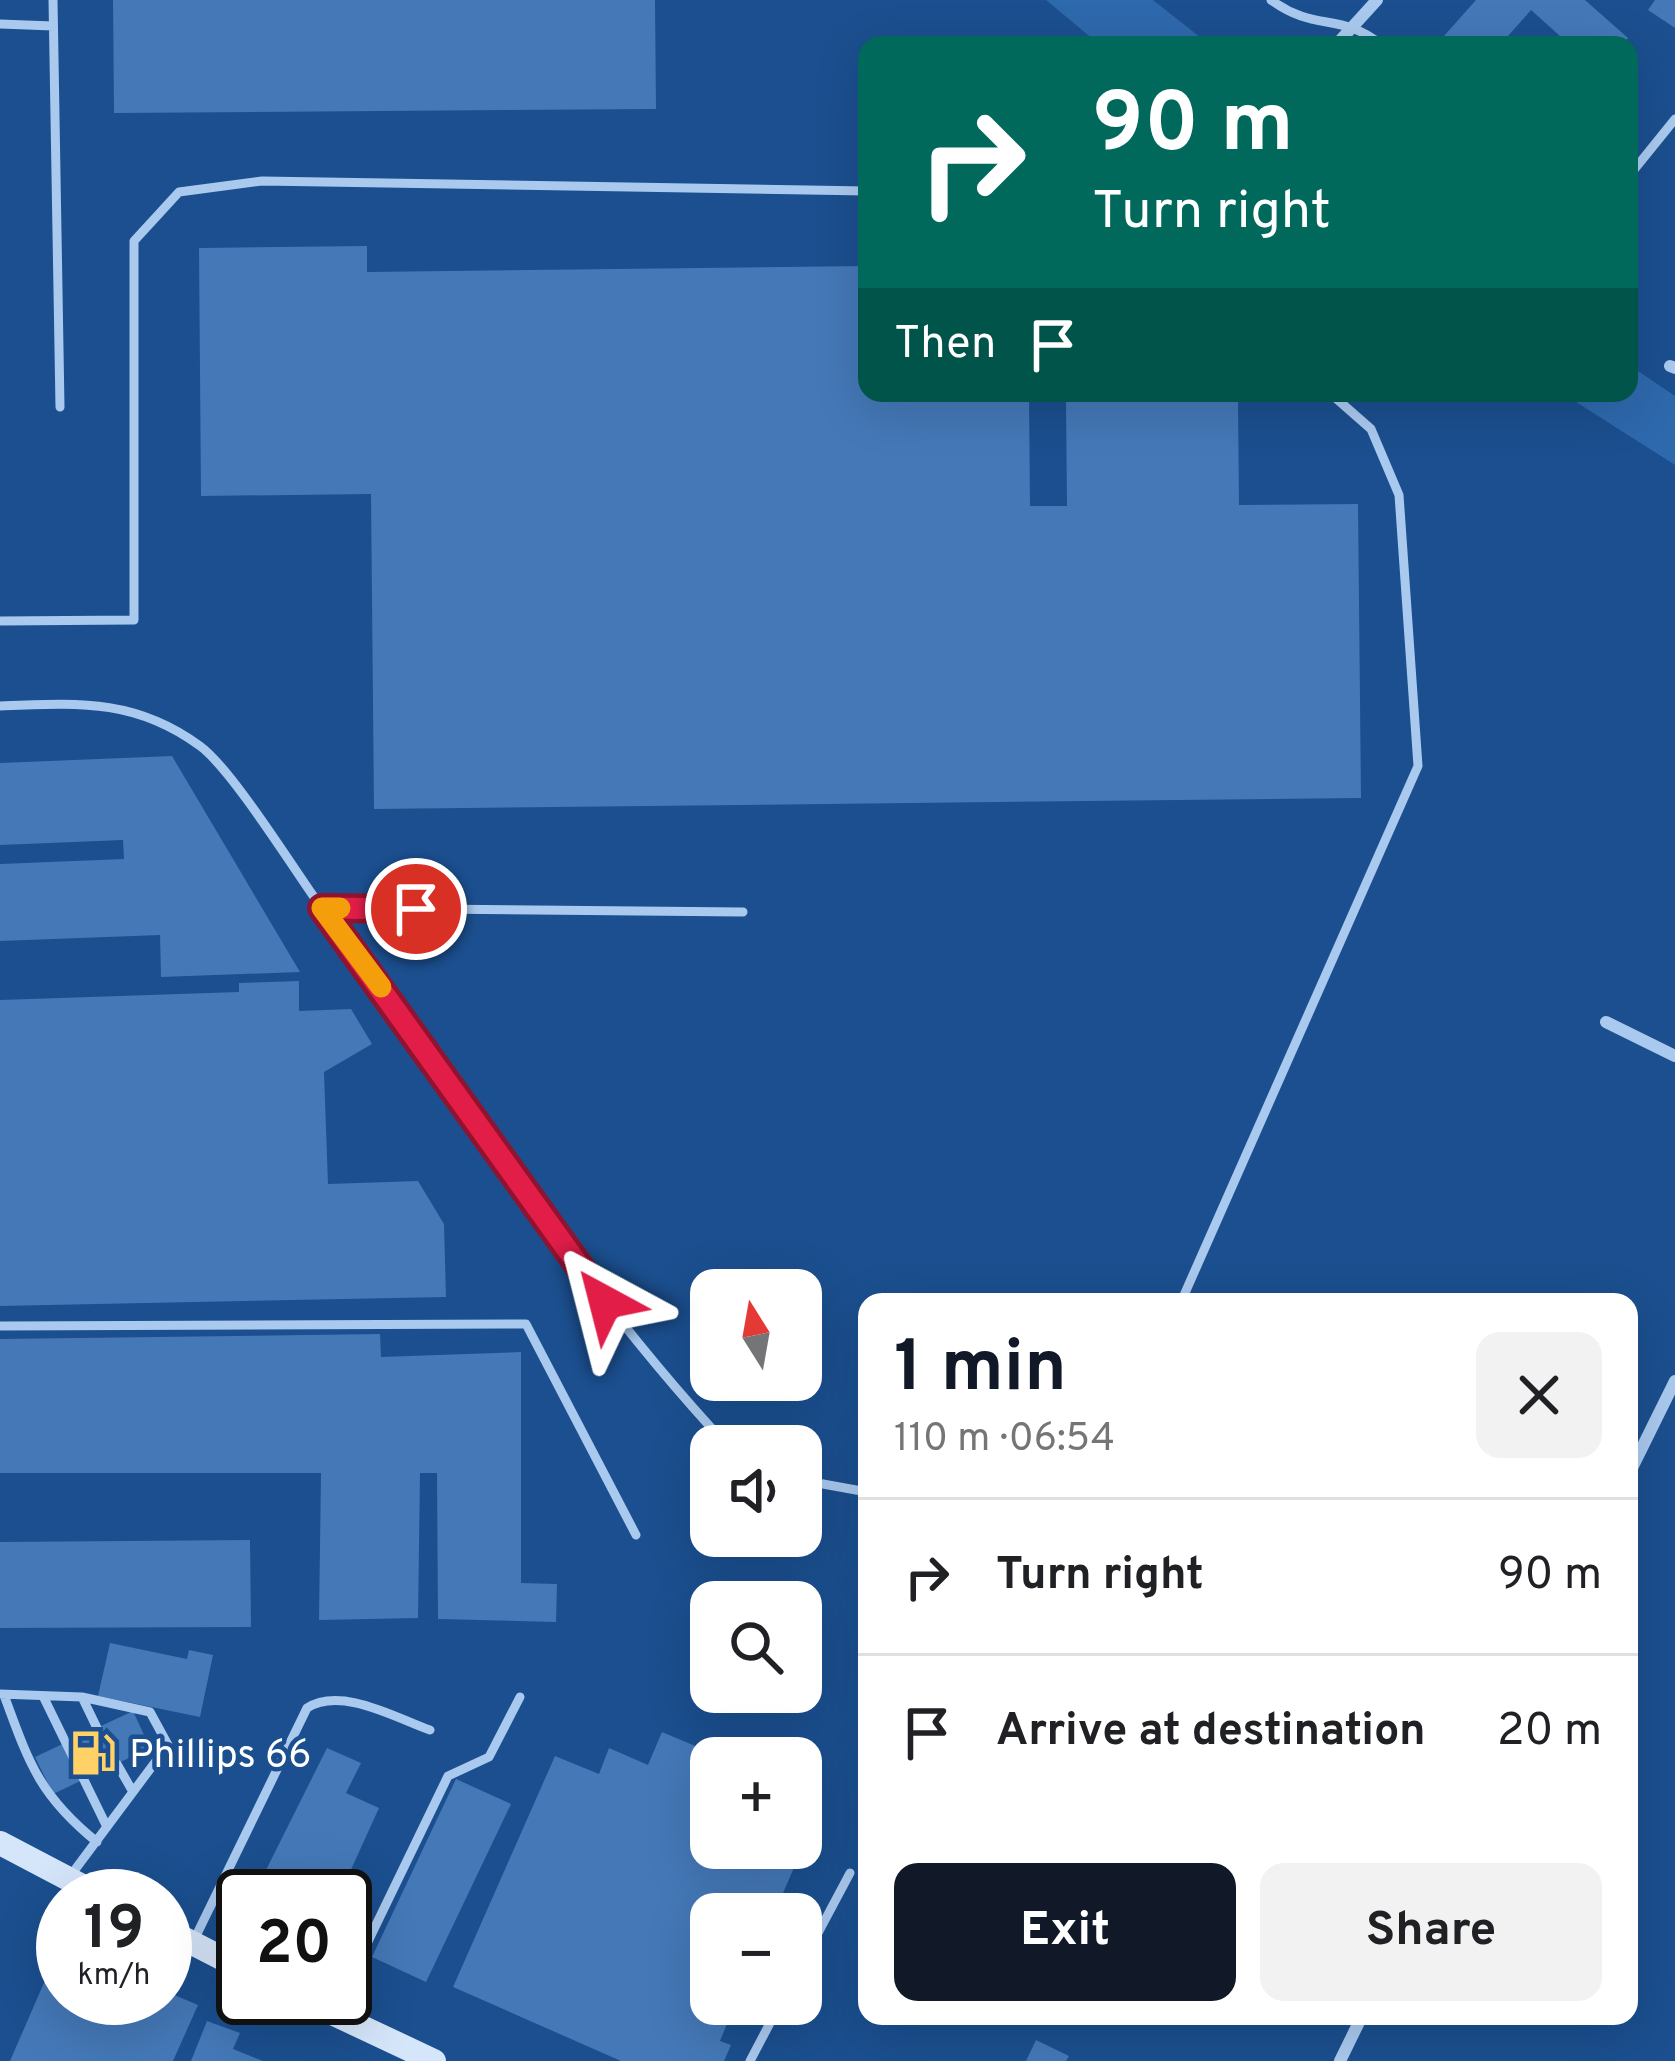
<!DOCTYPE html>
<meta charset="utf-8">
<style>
:root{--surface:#fff;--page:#f2f2f2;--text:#202124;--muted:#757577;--line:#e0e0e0;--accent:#111827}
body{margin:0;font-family:Overpass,sans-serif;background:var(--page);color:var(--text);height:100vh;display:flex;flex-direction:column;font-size:45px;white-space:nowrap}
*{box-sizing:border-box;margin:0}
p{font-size:39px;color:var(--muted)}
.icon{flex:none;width:66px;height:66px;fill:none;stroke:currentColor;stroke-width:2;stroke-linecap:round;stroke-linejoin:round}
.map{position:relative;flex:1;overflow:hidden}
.panel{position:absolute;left:858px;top:1293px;width:780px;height:732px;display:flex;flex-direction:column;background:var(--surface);border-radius:24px;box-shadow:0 12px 48px #0002}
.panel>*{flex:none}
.top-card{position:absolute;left:858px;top:36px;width:780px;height:366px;border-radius:24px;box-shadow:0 12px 48px #0002;background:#00695c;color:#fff;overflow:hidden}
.needle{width:78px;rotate:349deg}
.fabs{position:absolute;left:690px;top:1269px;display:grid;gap:24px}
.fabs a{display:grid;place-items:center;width:132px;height:132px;border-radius:24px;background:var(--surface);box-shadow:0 12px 48px #0002;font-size:60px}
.speed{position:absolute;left:36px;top:1869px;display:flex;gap:24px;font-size:60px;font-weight:700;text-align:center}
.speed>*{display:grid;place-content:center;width:156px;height:156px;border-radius:50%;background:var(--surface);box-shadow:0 12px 48px #0002;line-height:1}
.speed small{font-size:30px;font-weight:400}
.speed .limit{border:6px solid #111;border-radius:18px;background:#fff;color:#111}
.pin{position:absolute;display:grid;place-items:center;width:102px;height:102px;color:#fff;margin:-51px;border:6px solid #fff;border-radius:50%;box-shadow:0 3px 12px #0007}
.me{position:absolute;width:132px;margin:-66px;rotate:322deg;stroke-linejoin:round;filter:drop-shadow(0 0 9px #0008)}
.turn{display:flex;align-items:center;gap:42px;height:252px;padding:0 36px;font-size:54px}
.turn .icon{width:156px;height:156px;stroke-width:2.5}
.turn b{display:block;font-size:84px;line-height:102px}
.then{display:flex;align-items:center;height:114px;padding:0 36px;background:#0003;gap:24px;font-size:45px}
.round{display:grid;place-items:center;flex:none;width:126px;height:126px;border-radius:24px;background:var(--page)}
.overview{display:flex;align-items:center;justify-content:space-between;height:204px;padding:0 36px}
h1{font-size:72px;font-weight:700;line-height:90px;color:var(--accent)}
.primary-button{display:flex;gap:24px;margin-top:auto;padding:24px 36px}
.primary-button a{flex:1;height:138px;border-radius:24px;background:var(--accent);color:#fff;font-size:48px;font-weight:700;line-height:138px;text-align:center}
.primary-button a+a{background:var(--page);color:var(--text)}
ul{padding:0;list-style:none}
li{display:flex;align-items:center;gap:36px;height:156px;padding:0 36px;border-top:3px solid var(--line)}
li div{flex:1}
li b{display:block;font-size:45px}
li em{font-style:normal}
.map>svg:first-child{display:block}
.green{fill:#2e69ad}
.building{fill:#4478b7}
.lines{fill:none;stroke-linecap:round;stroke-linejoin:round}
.service{stroke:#a9c9ee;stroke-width:9}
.minor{stroke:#a9c9ee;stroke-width:12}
.secondary{stroke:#d6e6fa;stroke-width:24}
.route-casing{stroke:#92132f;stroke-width:30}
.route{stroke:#e11d48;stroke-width:21}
.slow{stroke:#f59e0b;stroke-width:21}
.labels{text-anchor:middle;stroke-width:9;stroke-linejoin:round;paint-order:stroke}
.poi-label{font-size:39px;fill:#fff;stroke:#1b4f8f;text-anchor:start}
</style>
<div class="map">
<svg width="1675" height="2061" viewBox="0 0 1675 2061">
<rect width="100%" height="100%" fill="#1b4f8f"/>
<!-- green -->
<path class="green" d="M1046 0H1153L1210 45H1100Z
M1629 365 1675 396V465L1562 393H1629Z"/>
<!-- building -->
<path class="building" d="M113 0H655L656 109 114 113Z
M1476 0H1585L1628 38 1622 45H1570L1531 10 1500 45H1436Z
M1655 0H1675V28L1648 10Z
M367 246V272L867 266V393H1029L1030 506H1067L1066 402 1238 401 1239 505 1358 504 1361 798 374 809 371 494 201 496 199 248Z
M172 756 300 972 161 977 160 935 0 941V864L124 859 123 840 0 845V763Z
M299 981V1011L351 1009 372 1044 324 1072 328 1184 418 1181 444 1224 446 1297 0 1306V1000L239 992V983Z
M380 1334 381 1357 521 1352V1583L557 1584 556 1622 438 1619 437 1473H420L418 1618 319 1620 321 1473H0V1339Z
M250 1540 251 1627 0 1628V1542Z
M110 1643 187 1659 189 1650 213 1655 200 1717 98 1696Z
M133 1711 150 1748 53 1794 35 1757Z
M662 1732 724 1758H711V1848H801V1797L821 1805 774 1914H711V2004H735L720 2041 731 2045 724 2061H621L453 1987 555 1756 599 1774 609 1748 648 1765Z
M327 1748 361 1763 346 1793 379 1808 339 1896H263L255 1892Z
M456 1779 511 1804 426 1982 372 1957Z
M63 1939V1998H165V1991L198 2005 173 2061H10Z
M207 2021 240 2033 233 2049 263 2061H191Z
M1036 2040 1069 2056 1066 2061H1026Z"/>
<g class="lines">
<!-- service -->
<path class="service" d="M53 0 60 407
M1271 0C1316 33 1339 11 1382 45
M0 24 53 26
M1629 176 1675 119
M0 621 134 620V241L179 192 262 181 867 191
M0 706C77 703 135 698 200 746 233 770 298 876 326 914 458 1092 576 1284 728 1446
M322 908 743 912
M1181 1302 1418 766 1399 495 1371 429 1330 393
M0 1326 526 1324 636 1535
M801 1480 867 1492
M0 1694 82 1697 150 1712 168 1745 71 1875
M4 1695C29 1763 39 1795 97 1842
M43 1696 107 1827
M82 1697 97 1728
M117 1764 133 1792
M195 1938 307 1708C341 1686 396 1718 430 1730
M801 1965 850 1873
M345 1989 448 1776 489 1757 520 1697
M750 2061 780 2004"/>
<!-- minor -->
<path class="minor" d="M1336 45 1377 0
M1670 366 1675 368
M1606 1022 1675 1056
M1629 1474 1675 1381
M1340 2061 1362 2016"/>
<!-- secondary -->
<path class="secondary" d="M0 1843 101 1896
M165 1929 243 1969
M300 1998 434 2061"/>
</g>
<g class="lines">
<!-- route casing -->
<g class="route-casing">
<path id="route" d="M416 909 322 908 605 1302"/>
</g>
<!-- route -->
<use href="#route" class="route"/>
<!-- slow -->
<path class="slow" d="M340 908H322L381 987"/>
</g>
<!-- icons -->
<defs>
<g id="fuel-bare" transform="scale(3.6)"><path d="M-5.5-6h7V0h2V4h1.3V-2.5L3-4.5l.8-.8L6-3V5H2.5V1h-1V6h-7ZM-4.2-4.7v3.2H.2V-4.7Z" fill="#ffd166" stroke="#1b4f8f" stroke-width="2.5" paint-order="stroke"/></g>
</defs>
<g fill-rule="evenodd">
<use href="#fuel-bare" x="93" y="1753"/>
</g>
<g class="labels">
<!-- poi labels -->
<g class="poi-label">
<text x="129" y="1767">Phillips 66</text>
</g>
</g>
</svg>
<div class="fabs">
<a><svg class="needle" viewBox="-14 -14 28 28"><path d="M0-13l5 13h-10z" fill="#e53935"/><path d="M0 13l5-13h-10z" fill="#757577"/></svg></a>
<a><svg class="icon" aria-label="sound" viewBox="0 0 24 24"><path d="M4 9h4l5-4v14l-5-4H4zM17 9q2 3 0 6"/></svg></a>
<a><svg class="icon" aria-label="search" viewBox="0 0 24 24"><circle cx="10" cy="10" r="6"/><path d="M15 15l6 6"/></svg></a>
<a>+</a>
<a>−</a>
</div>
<div class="speed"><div>19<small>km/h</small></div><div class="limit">20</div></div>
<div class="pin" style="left:416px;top:909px;background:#d93025"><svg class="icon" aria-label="arrive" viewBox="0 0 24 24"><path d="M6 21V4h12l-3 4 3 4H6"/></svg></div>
<svg class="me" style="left:605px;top:1302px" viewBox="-20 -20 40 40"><path d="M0-17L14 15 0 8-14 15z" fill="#e11d48" stroke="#fff" stroke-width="4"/></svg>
<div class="top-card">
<div class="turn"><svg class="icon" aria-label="right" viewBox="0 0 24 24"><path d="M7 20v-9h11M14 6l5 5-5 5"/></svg><div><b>90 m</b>Turn right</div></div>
<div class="then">Then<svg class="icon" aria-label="arrive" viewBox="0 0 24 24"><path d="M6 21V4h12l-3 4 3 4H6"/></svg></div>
</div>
<section class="panel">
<div class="overview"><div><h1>1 min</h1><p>110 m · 06:54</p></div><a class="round"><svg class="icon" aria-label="close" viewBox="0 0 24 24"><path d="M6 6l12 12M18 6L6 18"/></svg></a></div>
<ul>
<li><svg class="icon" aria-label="right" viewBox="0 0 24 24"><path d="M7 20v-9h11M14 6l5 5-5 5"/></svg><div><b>Turn right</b></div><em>90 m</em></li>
<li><svg class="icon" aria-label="arrive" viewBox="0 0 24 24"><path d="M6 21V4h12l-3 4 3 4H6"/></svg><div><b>Arrive at destination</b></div><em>20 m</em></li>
</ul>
<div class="primary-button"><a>Exit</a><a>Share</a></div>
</section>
</div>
